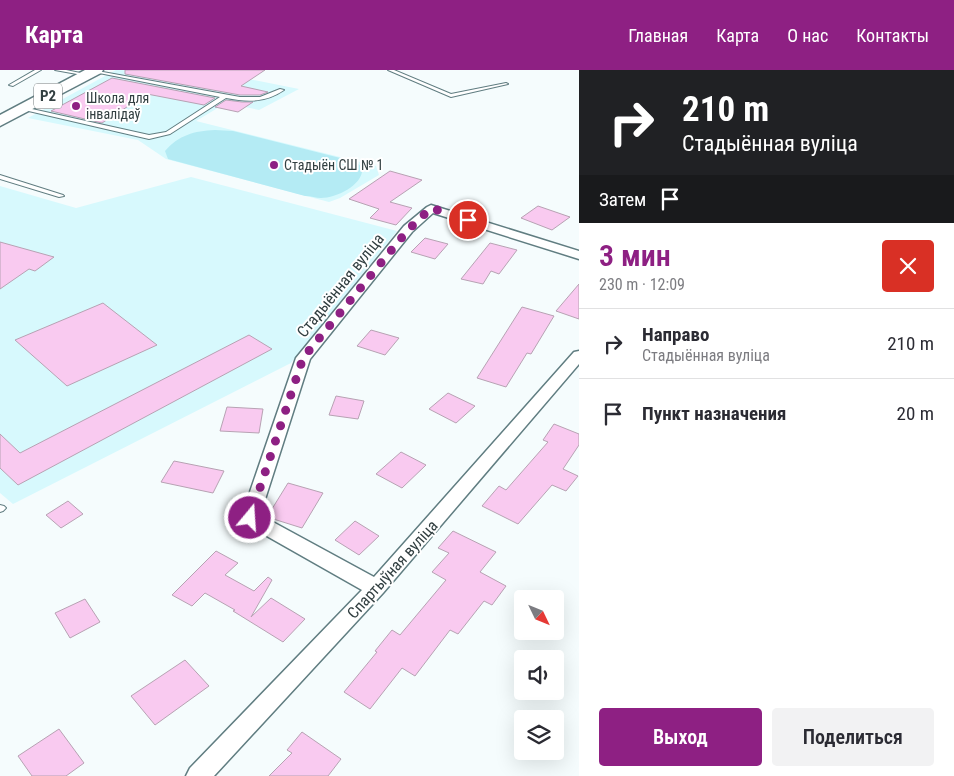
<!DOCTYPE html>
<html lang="ru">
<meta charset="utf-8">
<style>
:root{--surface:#fff;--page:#f2f2f3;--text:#2b2b33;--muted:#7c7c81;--line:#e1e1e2;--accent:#8e2083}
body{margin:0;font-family:"Roboto Condensed",sans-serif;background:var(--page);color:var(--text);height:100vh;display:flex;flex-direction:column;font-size:19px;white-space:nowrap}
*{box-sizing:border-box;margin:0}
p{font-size:16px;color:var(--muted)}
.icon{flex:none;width:28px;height:28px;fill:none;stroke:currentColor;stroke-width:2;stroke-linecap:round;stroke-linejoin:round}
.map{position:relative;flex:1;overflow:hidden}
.side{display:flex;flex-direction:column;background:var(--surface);width:375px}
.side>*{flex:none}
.banner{background:#202124;color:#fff;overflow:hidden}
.needle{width:32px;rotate:133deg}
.controls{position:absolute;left:514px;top:520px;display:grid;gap:10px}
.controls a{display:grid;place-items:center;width:50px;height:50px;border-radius:5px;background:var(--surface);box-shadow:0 5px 20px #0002;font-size:25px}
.pin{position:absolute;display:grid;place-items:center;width:42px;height:42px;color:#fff;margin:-21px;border:2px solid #fff;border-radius:50%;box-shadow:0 1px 5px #0007}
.me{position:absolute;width:55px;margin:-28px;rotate:18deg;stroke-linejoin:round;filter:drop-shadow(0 0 4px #0008)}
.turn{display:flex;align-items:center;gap:18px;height:105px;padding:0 20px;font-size:22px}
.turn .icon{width:65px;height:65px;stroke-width:2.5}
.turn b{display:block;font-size:35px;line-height:42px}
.then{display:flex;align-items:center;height:48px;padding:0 20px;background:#0003;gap:10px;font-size:19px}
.round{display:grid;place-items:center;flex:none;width:52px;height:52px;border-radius:5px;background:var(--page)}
.head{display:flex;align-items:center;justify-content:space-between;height:85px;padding:0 20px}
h1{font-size:30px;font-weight:600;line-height:38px;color:var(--accent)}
.cta{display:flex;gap:10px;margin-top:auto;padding:10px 20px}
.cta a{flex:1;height:58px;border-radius:5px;background:var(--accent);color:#fff;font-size:20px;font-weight:600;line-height:58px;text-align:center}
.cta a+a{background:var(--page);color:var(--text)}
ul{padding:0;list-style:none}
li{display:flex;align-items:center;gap:15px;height:70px;padding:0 20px;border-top:1px solid var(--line)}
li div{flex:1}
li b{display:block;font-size:19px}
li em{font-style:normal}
header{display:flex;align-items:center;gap:30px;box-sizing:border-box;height:70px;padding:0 25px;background:var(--accent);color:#fff}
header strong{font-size:24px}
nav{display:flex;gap:28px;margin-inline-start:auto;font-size:18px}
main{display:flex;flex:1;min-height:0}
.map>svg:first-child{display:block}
.built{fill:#d7f9fd}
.green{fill:#b4ebf4}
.building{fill:#f9caf0;stroke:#b7a2b3}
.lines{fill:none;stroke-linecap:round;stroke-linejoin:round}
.service-casing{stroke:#607d81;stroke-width:2}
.minor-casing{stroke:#607d81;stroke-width:3}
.primary-casing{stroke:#607d81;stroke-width:3}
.service{fill:#fff;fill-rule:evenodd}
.minor{fill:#fff;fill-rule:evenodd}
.primary{fill:#fff;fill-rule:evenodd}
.route{stroke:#8e2083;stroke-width:9;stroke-dasharray:0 16.2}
.poi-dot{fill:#8e2083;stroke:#fff;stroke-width:2}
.labels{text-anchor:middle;stroke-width:4;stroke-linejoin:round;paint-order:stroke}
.far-poi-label{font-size:14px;fill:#323f41;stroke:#fff;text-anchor:start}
.shield{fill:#fff;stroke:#70797a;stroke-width:1}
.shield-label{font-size:15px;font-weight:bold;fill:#323f41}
.street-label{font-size:16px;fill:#323f41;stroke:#fff}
</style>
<header>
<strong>Карта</strong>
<nav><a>Главная</a><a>Карта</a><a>О нас</a><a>Контакты</a></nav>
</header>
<main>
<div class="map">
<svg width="579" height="706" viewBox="0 0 579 706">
<rect width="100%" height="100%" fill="#f5fcfd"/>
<!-- built -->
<path class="built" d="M116 0H238L229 5 299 19 259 40 226 33 196 51 376 96 379 105 340 128 329 132 166 89 138 70 28 48Z
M191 107 397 161 291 293 13 434 0 423V116L76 138Z"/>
<!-- green -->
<path class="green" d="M215 60 233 61 356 92 362 97C365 114 337 128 321 128 316 128 311 126 305 126L168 89 165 81C179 65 194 61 215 60Z"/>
<!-- building -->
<path class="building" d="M125 0H265L241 16 268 22 260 25H240L125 4Z
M112 8 215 28 204 35 147 24 102 53 51 41Z
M226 30 242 32H253L238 42 215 37Z
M390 101 422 110 390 132 412 138 396 155 370 148 379 139 349 129Z
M538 136 570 147 552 160 521 148Z
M425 168 448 174 435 189 411 182Z
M0 172 54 187 35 201 29 199 0 219Z
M490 173 517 180 499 204 491 201 483 214 461 209Z
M579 214V249L556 241Z
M103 233 157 275 67 316 15 270Z
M522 237 554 246 531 284 527 283 506 317 477 308Z
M371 260 399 268 385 285 357 276Z
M249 265 272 279 18 415 0 398V364L20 383Z
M448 323 475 336 456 353 429 339Z
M336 326 364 331 358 349 329 345Z
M227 337 263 339 259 363 220 361Z
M554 354 579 364V375L563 399 578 406 566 421 552 415 518 454 482 436 499 416 506 420 548 372 543 370Z
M401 382 426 395 402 418 376 404Z
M174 391 224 401 213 423 161 412Z
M288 413 323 423 302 458 267 447Z
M68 431 83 444 61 458 46 445Z
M355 451 379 466 359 485 335 470Z
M453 461 496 482 480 502 506 516 492 535 484 531 458 564 450 560 415 606 402 598 370 639 344 622 377 582 375 581 392 560 400 565 446 510 432 502 449 483 438 478Z
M216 481 238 493 225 505 254 521 268 507 272 510 251 547 271 528 305 549 283 572 233 541 235 540 205 523 192 536 172 525Z
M85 529 100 552 70 568 55 543Z
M185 590 209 616 155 655 131 626Z
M59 659 84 693 66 706H32L18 686Z
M302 662 341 689 328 706H269L292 683 287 680Z"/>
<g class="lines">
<!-- service casing -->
<g class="service-casing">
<path id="service" d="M35 0H41L13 16 9 15Z
M55 0H66L90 5 88 6Z
M92 0 240 27H260L280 19 284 20C265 33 248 32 226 28L170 64 149 69 20 39 23 37 149 65 166 62 220 27 94 2 92 1Z
M388 0H394L451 24 506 13 508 14 451 27Z
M0 105 63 125 64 126 59 127 0 109Z
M0 435 4 436 6 438 3 441 0 442Z"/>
</g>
<!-- minor casing -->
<g class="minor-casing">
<path id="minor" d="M431 135 579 181V189L433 143 412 162 310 289 260 445 374 507 574 282 579 281V294L383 523 214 706H186L190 698 362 520 244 453 241 448 296 288 404 156 427 137Z"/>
</g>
<!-- primary casing -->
<g class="primary-casing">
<path id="primary" d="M85 0H103L101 3 0 56V45Z"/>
</g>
<!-- service -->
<use href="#service" class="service"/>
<!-- minor -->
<use href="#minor" class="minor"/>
<!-- primary -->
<use href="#primary" class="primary"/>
</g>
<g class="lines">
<!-- route -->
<path class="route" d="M250 448 303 288 408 160 431 138 468 150"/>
</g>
<!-- markers -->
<g class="poi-dot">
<circle cx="76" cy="36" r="5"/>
<circle cx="274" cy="95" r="5"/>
</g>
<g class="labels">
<!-- far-poi labels -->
<g class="far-poi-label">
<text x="86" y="33">Школа для<tspan x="86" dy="16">інвалідаў</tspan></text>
<text x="284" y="100">Стадыён СШ № 1</text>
</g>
<!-- shield labels -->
<rect class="shield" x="34" y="13.5" width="28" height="25" rx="4"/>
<g class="shield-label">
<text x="48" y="31">Р2</text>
</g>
<!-- street labels -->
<g class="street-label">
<text transform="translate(340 215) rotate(-51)" y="6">Стадыённая вуліца</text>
<text transform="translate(392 499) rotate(-48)" y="6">Спартыўная вуліца</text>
</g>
</g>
</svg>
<div class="controls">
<a><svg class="needle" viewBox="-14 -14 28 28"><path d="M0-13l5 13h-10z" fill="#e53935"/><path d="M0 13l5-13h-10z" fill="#7c7c81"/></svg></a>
<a><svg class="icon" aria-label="sound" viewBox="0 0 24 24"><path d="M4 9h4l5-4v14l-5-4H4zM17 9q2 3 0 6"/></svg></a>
<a><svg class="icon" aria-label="layers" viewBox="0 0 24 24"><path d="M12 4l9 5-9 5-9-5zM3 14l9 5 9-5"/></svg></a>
</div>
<div class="pin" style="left:468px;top:150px;background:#d93025"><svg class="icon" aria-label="arrive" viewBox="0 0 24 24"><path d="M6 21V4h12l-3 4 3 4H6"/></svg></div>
<svg class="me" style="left:250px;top:448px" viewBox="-20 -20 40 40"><circle r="17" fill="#8e2083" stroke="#fff" stroke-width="3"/><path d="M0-11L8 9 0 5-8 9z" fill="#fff"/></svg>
</div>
<section class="side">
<div class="banner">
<div class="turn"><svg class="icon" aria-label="right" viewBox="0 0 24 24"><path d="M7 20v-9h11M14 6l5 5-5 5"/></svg><div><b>210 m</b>Стадыённая вуліца</div></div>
<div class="then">Затем<svg class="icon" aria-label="arrive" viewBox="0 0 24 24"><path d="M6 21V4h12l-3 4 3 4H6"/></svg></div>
</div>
<div class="head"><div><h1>3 мин</h1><p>230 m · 12:09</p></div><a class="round" style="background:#d93025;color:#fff"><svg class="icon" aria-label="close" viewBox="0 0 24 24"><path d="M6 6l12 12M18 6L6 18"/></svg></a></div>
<ul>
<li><svg class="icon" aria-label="right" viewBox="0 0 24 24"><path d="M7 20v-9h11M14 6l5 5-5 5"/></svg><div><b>Направо</b><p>Стадыённая вуліца</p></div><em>210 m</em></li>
<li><svg class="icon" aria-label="arrive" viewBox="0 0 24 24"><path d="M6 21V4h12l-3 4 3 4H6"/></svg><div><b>Пункт назначения</b></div><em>20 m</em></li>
</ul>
<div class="cta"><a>Выход</a><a>Поделиться</a></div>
</section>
</main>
